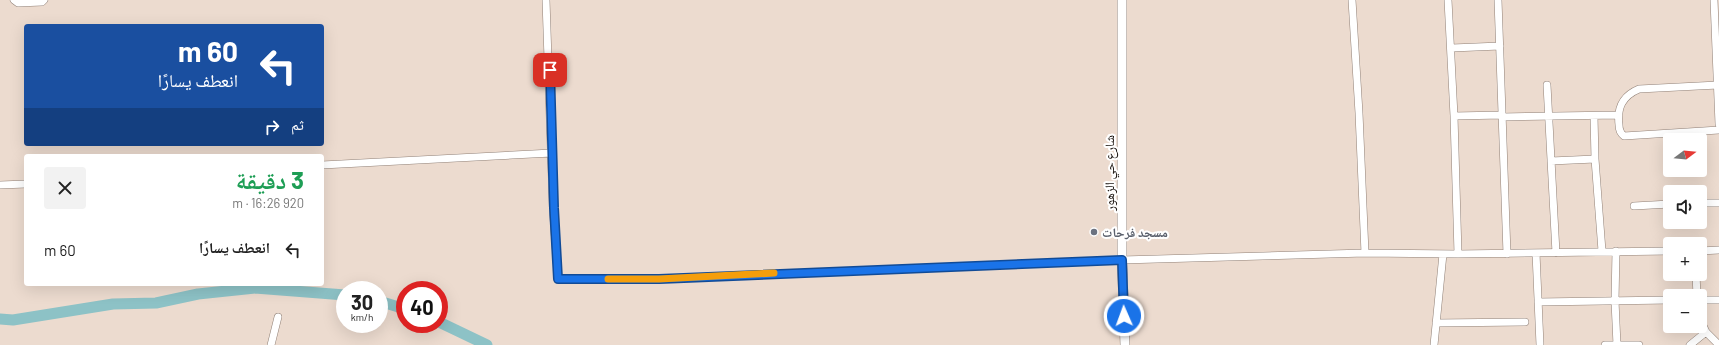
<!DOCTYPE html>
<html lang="ar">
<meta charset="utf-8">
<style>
:root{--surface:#fff;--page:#f2f2f2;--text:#222;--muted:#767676}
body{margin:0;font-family:Barlow,"Noto Naskh Arabic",sans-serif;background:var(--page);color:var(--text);direction:rtl;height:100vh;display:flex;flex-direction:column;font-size:15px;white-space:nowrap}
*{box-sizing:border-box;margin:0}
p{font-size:13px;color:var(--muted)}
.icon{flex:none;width:22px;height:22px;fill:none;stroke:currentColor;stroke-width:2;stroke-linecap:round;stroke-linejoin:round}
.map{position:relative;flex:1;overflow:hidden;direction:ltr}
.panel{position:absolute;left:24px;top:154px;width:300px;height:132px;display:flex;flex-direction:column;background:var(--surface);border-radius:4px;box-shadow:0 4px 16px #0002;direction:rtl}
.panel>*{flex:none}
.top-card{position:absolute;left:24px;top:24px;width:300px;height:122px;border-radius:4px;box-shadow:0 4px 16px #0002;direction:rtl;background:#1a4fa0;color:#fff;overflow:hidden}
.needle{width:26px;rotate:74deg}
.fabs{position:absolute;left:1663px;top:133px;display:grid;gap:8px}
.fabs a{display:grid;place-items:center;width:44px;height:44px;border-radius:4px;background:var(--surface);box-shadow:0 4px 16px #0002;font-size:20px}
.speed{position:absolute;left:336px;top:281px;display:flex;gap:8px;font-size:20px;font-weight:700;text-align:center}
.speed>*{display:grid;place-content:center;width:52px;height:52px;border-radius:50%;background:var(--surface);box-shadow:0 4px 16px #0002;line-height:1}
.speed small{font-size:10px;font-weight:400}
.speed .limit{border:6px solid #d22;background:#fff;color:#111}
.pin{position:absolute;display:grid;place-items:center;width:34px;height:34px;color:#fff;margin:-17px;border-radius:8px;box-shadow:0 2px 6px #0006}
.me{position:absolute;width:44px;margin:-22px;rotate:358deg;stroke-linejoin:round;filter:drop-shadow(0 0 3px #0008)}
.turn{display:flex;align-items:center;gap:14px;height:84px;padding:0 20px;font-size:18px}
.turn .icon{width:52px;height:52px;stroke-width:2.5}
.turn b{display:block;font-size:28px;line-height:34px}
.then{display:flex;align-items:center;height:38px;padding:0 20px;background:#0003;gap:8px;font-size:15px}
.round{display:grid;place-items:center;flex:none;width:42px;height:42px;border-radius:4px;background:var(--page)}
.overview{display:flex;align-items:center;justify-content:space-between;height:68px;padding:0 20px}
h1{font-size:24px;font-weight:700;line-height:30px;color:#1e9e55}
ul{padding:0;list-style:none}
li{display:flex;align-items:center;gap:12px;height:56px;padding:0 20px}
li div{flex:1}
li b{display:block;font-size:15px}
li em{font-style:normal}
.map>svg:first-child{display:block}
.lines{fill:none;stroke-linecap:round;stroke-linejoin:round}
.river{stroke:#8dc2c6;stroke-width:11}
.minor-casing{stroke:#918177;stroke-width:8}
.tertiary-casing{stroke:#918177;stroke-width:10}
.minor{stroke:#fff;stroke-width:7}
.tertiary{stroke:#fff;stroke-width:9}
.route-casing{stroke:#114b97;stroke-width:10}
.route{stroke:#1a73e8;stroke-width:7}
.slow{stroke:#f59e0b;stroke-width:7}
.worship-dot{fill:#6b7280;stroke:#fff;stroke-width:1.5}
.labels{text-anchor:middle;stroke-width:4;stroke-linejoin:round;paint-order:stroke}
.street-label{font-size:13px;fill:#1b1511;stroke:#fff}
.worship-label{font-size:13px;font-weight:bold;fill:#5b616d;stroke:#fff;text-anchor:start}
</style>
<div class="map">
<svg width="1719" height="345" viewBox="0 0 1719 345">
<rect width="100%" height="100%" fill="#ecdbcf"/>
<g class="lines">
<!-- river -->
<path class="river" d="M379 301 405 309
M0 319 13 320 113 304 156 303 198 294 255 288 345 295
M439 322 487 345"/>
<!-- minor casing -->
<g class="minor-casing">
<path id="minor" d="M14 0 18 3 42 2 44 0
M546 0 553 208 558 279H659L1122 260 1365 253 1458 254 1670 251
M1352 0 1359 113 1365 253
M1448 0 1454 116 1458 254
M1498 0 1507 254
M1714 0 1719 124
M1452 48 1500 46
M1547 85 1556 253
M1718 85 1639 89C1622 96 1617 108 1619 125 1619 130 1620 133 1624 136L1719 130
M1454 116 1502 115
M1594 116 1595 159 1602 251
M1502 117 1618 115
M1551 161 1595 159
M322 165 552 153
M0 185 26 184
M1700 203H1719
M1634 206 1670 204
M1616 251 1615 301 1617 345
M1700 251 1719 250
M1536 253 1540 345
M1696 274 1697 296
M1700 300H1719
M1538 302 1670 300
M1700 319 1706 332 1719 345
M1436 323 1525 322
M271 345 278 317
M1434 345 1443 254
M1605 345H1639
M1690 345 1706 332"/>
</g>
<!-- tertiary casing -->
<g class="tertiary-casing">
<path id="tertiary" d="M1122 0V260L1125 345"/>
</g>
<!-- minor -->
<use href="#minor" class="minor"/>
<!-- tertiary -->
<use href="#tertiary" class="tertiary"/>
</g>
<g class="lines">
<!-- route casing -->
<g class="route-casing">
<path id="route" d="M550 70 554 208 558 279H659L1122 260 1124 316"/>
</g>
<!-- route -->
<use href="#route" class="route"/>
<!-- slow -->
<path class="slow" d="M608 279H659L774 273"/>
</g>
<!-- markers -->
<circle class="worship-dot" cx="1094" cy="232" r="4"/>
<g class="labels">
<!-- street labels -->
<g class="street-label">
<text transform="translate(1109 173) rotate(-90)" y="5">شارع حي الزهور</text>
</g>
<!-- worship labels -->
<g class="worship-label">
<text x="1102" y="237">مسجد فرحات</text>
</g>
</g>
</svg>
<div class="fabs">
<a><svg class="needle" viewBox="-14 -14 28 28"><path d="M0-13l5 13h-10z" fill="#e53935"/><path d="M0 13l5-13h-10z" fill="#767676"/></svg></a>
<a><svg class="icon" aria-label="sound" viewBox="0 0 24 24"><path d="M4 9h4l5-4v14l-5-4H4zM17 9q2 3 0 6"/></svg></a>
<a>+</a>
<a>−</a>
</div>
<div class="speed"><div>30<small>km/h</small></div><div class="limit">40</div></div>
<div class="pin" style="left:550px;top:70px;background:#d93025"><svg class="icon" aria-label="arrive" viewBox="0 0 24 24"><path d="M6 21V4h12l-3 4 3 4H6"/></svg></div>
<svg class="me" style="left:1124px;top:316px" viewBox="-20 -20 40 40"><circle r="17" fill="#1a73e8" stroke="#fff" stroke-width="3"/><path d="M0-11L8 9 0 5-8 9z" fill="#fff"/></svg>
<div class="top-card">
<div class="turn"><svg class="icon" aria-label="left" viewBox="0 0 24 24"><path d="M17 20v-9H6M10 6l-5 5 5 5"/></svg><div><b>60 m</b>انعطف يسارًا</div></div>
<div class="then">ثم<svg class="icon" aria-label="right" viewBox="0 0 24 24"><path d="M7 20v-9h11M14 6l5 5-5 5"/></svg></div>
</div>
<section class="panel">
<div class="overview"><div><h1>3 دقيقة</h1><p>920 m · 16:26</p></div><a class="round"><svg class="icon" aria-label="close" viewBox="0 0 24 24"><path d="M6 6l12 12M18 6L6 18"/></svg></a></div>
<ul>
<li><svg class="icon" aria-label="left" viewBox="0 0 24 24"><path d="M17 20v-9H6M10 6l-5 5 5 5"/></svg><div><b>انعطف يسارًا</b></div><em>60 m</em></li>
</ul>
</section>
</div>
